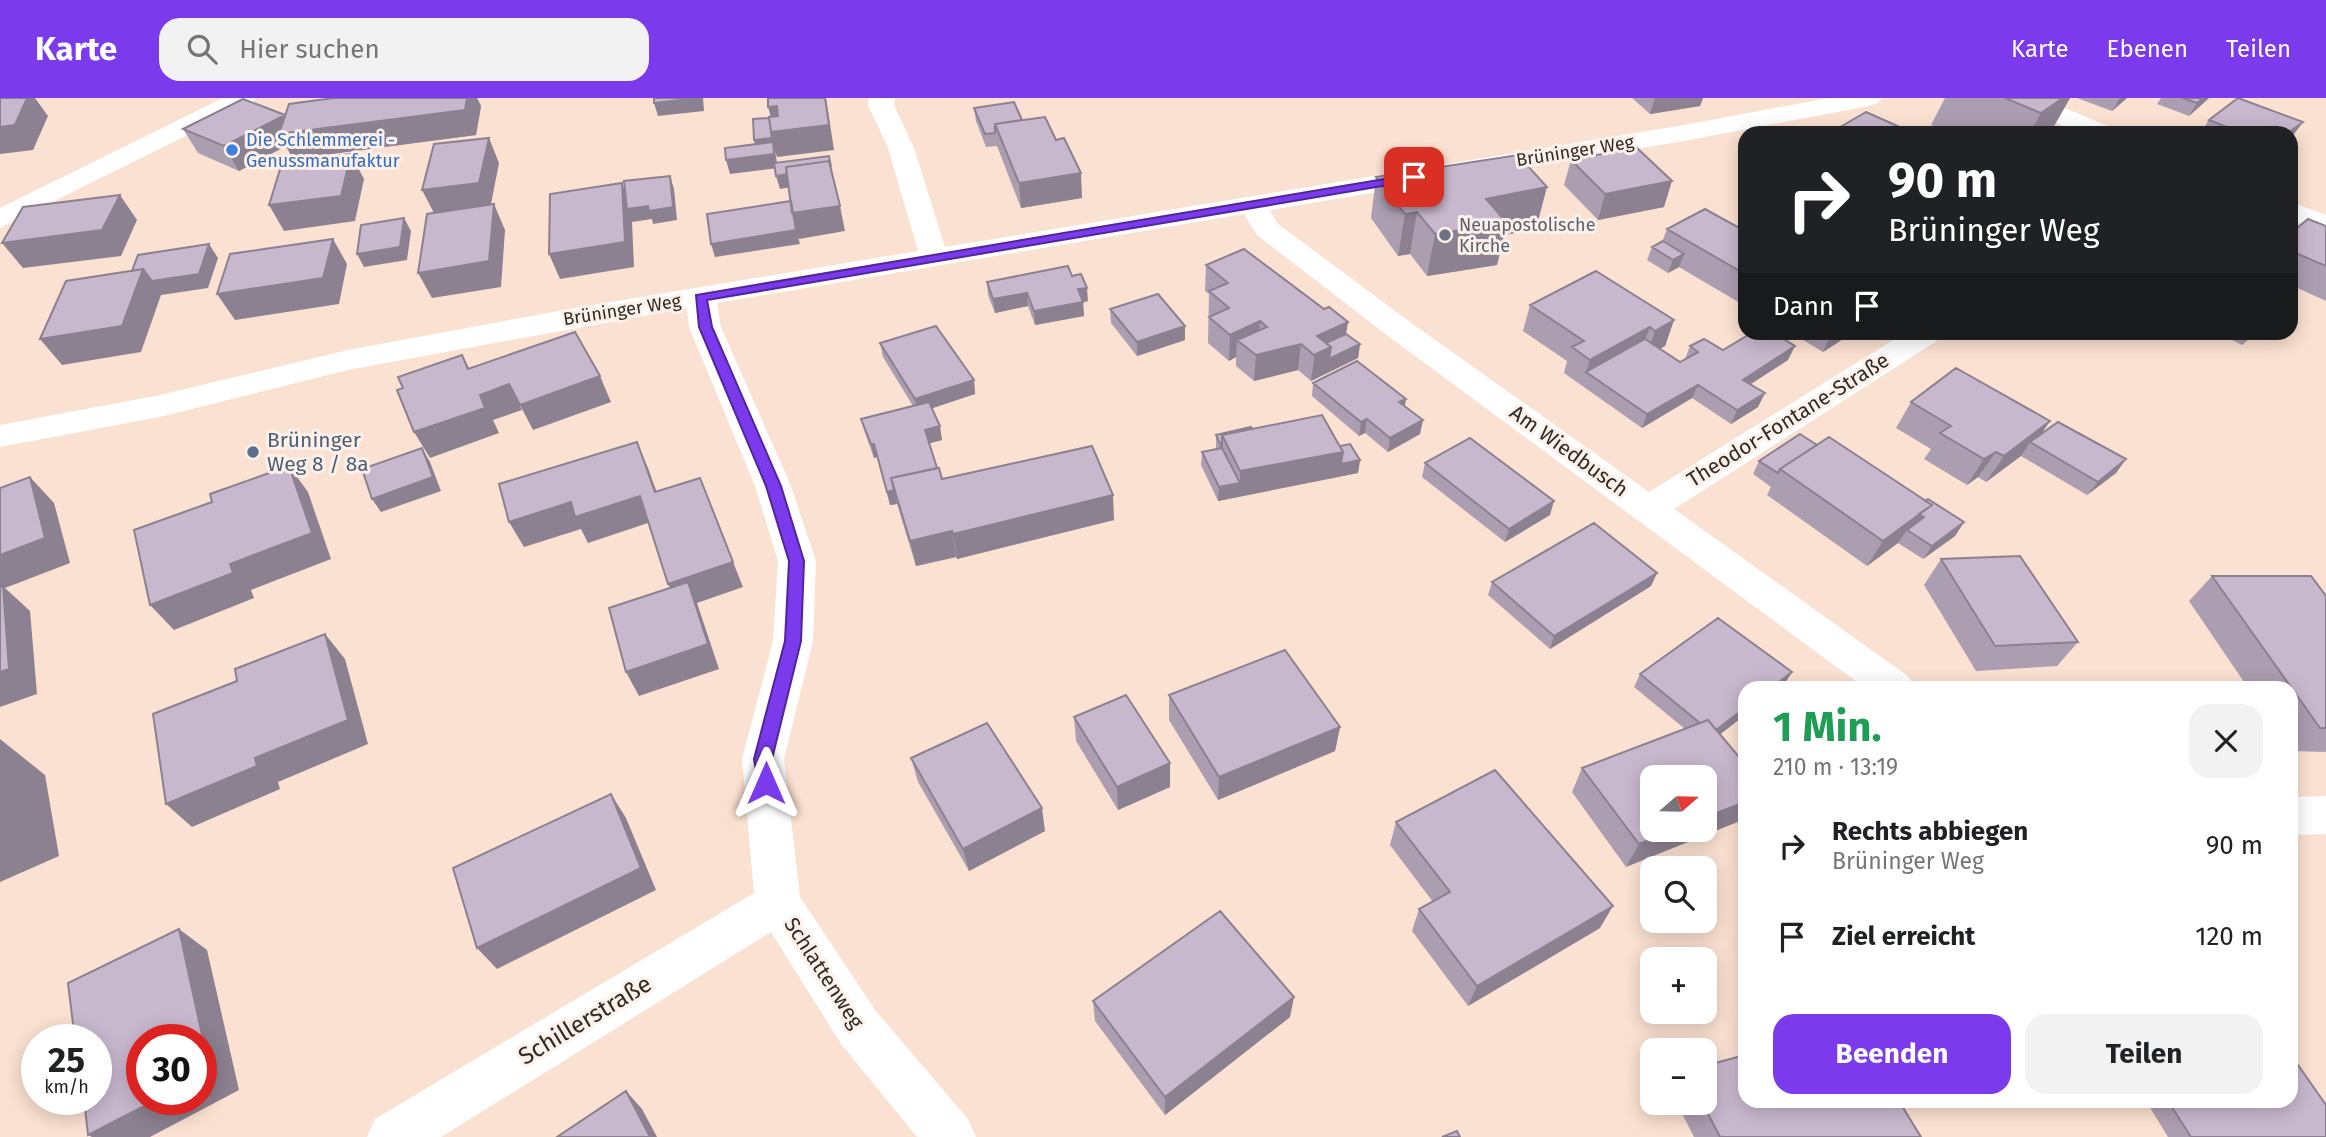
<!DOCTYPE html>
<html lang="de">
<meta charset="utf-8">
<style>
:root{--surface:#fff;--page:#f2f2f2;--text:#202124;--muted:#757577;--accent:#7c3aed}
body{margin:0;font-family:"Fira Sans",sans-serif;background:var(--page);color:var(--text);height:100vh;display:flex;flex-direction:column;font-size:26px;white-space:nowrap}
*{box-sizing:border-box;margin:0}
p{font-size:23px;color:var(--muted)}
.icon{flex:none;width:38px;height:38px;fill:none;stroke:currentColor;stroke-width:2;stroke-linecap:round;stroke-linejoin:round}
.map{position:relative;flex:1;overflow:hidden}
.drawer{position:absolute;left:1738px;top:583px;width:560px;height:427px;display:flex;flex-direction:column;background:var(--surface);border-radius:21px;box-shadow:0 4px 18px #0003}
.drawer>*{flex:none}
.guide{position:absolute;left:1738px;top:28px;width:560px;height:214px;border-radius:21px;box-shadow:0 4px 18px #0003;background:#202124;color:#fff;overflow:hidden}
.needle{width:46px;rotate:70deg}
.fabs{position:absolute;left:1640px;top:667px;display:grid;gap:14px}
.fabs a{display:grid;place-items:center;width:77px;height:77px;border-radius:14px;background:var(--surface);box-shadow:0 4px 18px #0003;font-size:35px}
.speed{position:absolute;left:21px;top:926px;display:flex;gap:14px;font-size:35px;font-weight:700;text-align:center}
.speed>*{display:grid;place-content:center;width:91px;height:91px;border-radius:50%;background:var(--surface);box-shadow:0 4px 18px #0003;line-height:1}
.speed small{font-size:18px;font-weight:400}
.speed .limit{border:10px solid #d22;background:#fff;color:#111}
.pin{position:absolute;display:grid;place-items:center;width:60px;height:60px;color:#fff;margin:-30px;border-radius:14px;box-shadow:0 4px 10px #0006}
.me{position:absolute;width:77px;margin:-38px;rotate:0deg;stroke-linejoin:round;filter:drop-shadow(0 0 5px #0008)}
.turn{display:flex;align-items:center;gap:24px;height:147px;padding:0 35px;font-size:32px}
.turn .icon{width:91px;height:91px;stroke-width:2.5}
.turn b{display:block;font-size:49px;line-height:60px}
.then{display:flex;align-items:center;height:66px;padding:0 35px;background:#0003;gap:14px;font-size:26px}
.round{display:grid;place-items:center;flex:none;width:74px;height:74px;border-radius:21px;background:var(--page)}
.headline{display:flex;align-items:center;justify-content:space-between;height:119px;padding:0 35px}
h1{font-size:42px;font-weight:700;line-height:52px;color:#1e9e55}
.cta{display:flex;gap:14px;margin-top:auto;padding:14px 35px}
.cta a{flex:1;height:80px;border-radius:21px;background:var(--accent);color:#fff;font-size:28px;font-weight:700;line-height:80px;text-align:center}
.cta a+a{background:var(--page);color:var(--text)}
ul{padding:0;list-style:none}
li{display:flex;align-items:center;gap:21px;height:91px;padding:0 35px}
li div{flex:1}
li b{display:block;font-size:26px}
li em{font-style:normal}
header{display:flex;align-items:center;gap:42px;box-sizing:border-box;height:98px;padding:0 35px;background:var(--accent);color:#fff}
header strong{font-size:33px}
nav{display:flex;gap:38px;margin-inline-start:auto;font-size:24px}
.search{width:490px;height:63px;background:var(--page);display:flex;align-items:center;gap:18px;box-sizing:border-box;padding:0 24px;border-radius:21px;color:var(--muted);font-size:26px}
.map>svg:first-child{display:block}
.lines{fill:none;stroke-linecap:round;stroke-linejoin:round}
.minor{fill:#fff;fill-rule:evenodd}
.wall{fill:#ac9eb1}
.shaded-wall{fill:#8c8190}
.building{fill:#c8b8ce;stroke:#8c8190;stroke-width:2}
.route{fill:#7c3aed;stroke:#51269a;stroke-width:2}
.shop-dot{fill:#3f7fe0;stroke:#fcf2eb;stroke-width:2.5}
.worship-dot{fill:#6b7280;stroke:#fcf2eb;stroke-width:2.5}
.service-dot{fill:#5c6f8a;stroke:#fcf2eb;stroke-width:2.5}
.labels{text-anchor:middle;stroke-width:6;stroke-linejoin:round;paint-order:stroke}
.far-shop-label{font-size:18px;fill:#366cbe;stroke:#fcf2eb;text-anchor:start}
.far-street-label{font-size:18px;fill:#342a24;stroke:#fcf2eb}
.far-worship-label{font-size:18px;fill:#5b616d;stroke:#fcf2eb;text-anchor:start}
.street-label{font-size:21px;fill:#342a24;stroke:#fcf2eb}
.service-label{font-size:21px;fill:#4e5e75;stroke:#fcf2eb;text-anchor:start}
.near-street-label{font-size:24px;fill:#342a24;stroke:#fcf2eb}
</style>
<header>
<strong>Karte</strong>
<div class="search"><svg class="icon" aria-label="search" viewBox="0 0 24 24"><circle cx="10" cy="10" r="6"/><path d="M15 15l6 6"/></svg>Hier suchen</div>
<nav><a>Karte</a><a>Ebenen</a><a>Teilen</a></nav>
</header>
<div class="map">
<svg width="2326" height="1039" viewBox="0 0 2326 1039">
<rect width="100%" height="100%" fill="#fbe1d1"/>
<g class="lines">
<!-- minor -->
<path class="minor" d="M223 0H256L252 5 0 130V110Z
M869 0H895L894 7 914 50 945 149 1684 27 1829 0H1882L1878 5 1869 8 1684 43 1270 112 1278 126 1410 224 1649 394 1906 234H1944L1940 241 1674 411 1909 579 1915 590H1865L1388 238 1257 137 1244 116 717 205 721 229 791 388 816 463 813 543 784 661 800 799 875 912 968 1021 976 1039H917L841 946 771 834 441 1039H367L375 1021 754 795 742 661 773 543 778 463 755 388 689 229 687 210 348 272 160 319 0 349V327L160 297 348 252 569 211 918 153 888 50 868 7Z
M2007 0H2041L2110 29 2114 35H2079L2011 5Z
M2291 104 2326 117V136L2291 122Z
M2326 698V736L2291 737V699Z"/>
</g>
<!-- wall -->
<path class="wall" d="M334 0H477L481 8 476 37 293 61 286 48 239 73 198 55 183 31 285 17Z
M1632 0H1703L1700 8 1650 16Z
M1945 0H2070L2050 35H1949L1931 27Z
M2077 0H2127L2112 13Z
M2161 0H2209L2189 18 2157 6Z
M974 10 1022 22 1082 100 1021 110 997 48 986 49 976 23Z
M2209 22 2291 35H2200Z
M1571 62 1664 109 1598 122 1564 87Z
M1376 79 1536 131 1504 137 1497 167 1427 178 1410 156 1398 158 1371 120Z
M2326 128V203L2291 187V135Z
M1667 131 1745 133V208L1679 169 1668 175 1647 162 1652 149 1662 144Z
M1206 167 1346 236 1360 246 1358 260 1311 283 1298 272 1254 283 1236 268V259L1229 263 1208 245 1209 196 1205 193Z
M1072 178 1088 203 1083 204 1084 218 1035 227 1028 208 995 215 988 197 987 184Z
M1530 207 1674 222 1665 248 1660 251 1680 264 1685 261 1690 248 1788 262 1750 286 1758 309 1731 326 1692 300 1642 330 1564 275 1567 263 1523 233Z
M1110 211 1185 228V242L1137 258 1111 225Z
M1790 234H1854L1823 254Z
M2216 234H2256L2242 247Z
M880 245 974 282 975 296 932 310 942 342 929 345 942 381 1114 422 957 461 956 459 916 468 897 406 890 407 877 359 874 360 865 335 861 321 913 308 883 259Z
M1313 285 1405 309 1420 336 1388 354 1365 335 1359 338 1312 298Z
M1911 304 2042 336 2126 361 2116 375 2087 397 2021 358 1986 384 1978 379 1967 387 1924 361 1931 351 1896 330Z
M1252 331 1340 348 1360 362 1358 375 1218 403 1201 367 1202 354 1216 351V337Z
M1817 347 1925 403 1964 424 1955 438 1923 461 1898 445 1867 468 1767 397 1771 389 1753 376 1759 363Z
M1425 365 1550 417 1505 444 1422 379Z
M1941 461 2078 544 2057 568 1976 573 1924 487Z
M1657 475 1651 488 1550 551 1488 497 1492 484Z
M2212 478 2326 498V654L2291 653V590H2248L2189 503Z
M1640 576 1784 587 1780 590H1745V617L1720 636 1626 769 1572 694 1582 670 1685 631 1634 589Z
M1169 597 1340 629 1335 653 1218 702 1169 622Z
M1074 619 1170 689 1118 712 1076 643Z
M911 660 1045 733 969 773 918 684Z
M1396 724 1600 830 1468 908 1412 833 1419 811 1433 804 1390 747Z
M1093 903 1290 919 1165 1017 1095 923Z
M2146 1003H2291L2326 1039H2168Z
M1676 1004H1704L1921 1039H1694Z"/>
<!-- shaded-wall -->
<path class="shaded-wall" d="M27 0H35L48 18 33 52 0 56V29Z
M467 0H477L481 8 476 37 293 61 286 48 239 73 224 48 285 17Z
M698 0H703L704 13 658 18 654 5Z
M826 0 834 52 777 59 775 53 778 70 730 76 726 62 757 55 754 42 771 34 774 30 768 9Z
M1655 0H1703L1700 8 1650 16Z
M2063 0H2070L2050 35H2030L2041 15Z
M2120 0H2127L2112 13Z
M2203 0H2209L2189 18 2197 5Z
M2303 24 2291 40V35H2288Z
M489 40 499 65 490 111 435 117 422 92Z
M351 56 364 81 355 123 284 133 269 107Z
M831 69 834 82 780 91 776 78Z
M1081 75 1082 100 1021 110 1019 85Z
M670 78 674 91 677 122 653 126 652 121 632 124 634 169 560 181 549 156 622 85 631 110Z
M1672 83 1664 109 1598 122 1605 96Z
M1547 89 1536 131 1504 137 1497 167 1427 178 1435 136 1486 101Z
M120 97 137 122 121 158 23 170 2 145Z
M494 106 505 132 501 189 432 200 418 175Z
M840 108 845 133 799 141 798 139 800 146 715 159 711 146 792 115Z
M1417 114 1410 156 1398 158 1405 116Z
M404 120 411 133 407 162 364 169 357 156Z
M333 141 347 166 339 206 235 222 217 196Z
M209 146 218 160 208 190 161 197 141 254 62 267 40 241 143 171Z
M1684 156 1679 169 1668 175 1673 162Z
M1087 190 1088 203 1079 205 1078 191Z
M1027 195 1028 208 995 215 993 201Z
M1083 204 1084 218 1035 227 1034 213Z
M1674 222 1665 248 1646 259 1655 233Z
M1260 223 1258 249 1237 242 1236 259 1229 263 1230 237Z
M1348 224 1344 249 1360 246 1358 260 1311 283 1317 238Z
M1185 228V242L1137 258V244Z
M1650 229 1640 255 1586 274 1590 262Z
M1832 234H1854L1823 254Z
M2253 234H2256L2242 247Z
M1301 246 1298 272 1254 283 1256 257Z
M1795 248 1788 262 1737 295 1743 282Z
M462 257 476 283 509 286 522 312 493 322 499 335 430 360 414 334 468 271Z
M600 278 611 304 533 332 520 307Z
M974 282 975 296 918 315 915 301Z
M1698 287 1692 300 1642 330 1647 316Z
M1765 295 1758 309 1731 326 1737 312Z
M1406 301 1404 315 1399 304Z
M1367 321 1365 335 1359 338 1361 324Z
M1423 322 1420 336 1388 354 1390 340Z
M2050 323 2034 347 2030 344 2021 358 1986 384 2004 358Z
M940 328 942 342 927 346 925 332Z
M637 344 648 370 666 420 655 394Z
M871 346H874L877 359 874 360Z
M422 350 430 364 441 393 381 414 372 401Z
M1343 354 1360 362 1358 375 1218 403 1219 389 1240 385V373Z
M1996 354 1978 379 1967 387 1984 361Z
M2126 361 2116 375 2087 397 2098 384Z
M289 368 308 394 331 461 251 492 254 500 174 532 150 507 230 466Z
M30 379 54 405 70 465 5 490 30 513 37 596 0 609V457Z
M894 392 897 406 890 407 887 394Z
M1113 397 1114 422 957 461 953 436Z
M640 398 651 424 588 445 581 431 524 449 509 424 571 404Z
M1554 403 1550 417 1505 444 1509 431Z
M1932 407 1915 433 1907 432 1898 445 1867 468 1883 443Z
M1964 424 1955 438 1923 461 1932 448Z
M952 433 956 459 916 468 910 443Z
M733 464 743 489 697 505 719 571 639 598 626 574 680 511 668 486Z
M1657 475 1651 488 1550 551 1554 538Z
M325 536 345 561 368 646 278 684 280 691 192 729 166 706 255 660Z
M1792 574 1784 587 1780 590H1771Z
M1745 610V617L1705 648 1712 635Z
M1340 629 1335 653 1218 702 1219 679Z
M0 641 45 677 59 758 0 784Z
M1170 665V689L1118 712 1117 689Z
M611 696 626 720 656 792 497 871 477 850Z
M1745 704V721L1626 769 1639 746 1676 732H1704V720Z
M1042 710 1045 733 969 773 963 751Z
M1613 808 1600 830 1468 908 1477 888Z
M179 831 207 852 239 992 150 1039H92L88 1037 158 1001H201V979Z
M1294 899 1290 919 1165 1017V999Z
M626 993 642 1011 657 1039H650Z"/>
<!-- building -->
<path class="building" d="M0 0H27L15 27 0 29Z
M334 0H467L465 12 279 36 289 6Z
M654 0H698L654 5Z
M768 0H825L829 27 771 34 769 19 778 18 777 8 768 9Z
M2005 0H2063L2041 15Z
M2183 0H2203L2197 5Z
M2238 0 2303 24 2288 35H2242L2209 22Z
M243 1 285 17 224 48 183 31Z
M1014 4 1022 22 995 26V35L985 36 974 10Z
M1866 14 1913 35H1830Z
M1045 19 1056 42 1064 40 1081 75 1019 85 995 26Z
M769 20 772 40 754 42 753 21Z
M489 40 479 85 422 92 434 46Z
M773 44 774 56 726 62 725 50Z
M1636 49 1672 83 1605 96 1571 62Z
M351 56 341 98 269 107 282 65Z
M1518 57 1547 89 1486 101 1507 125 1435 136 1417 114 1405 116 1376 79Z
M829 58 831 69 829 63 786 69 787 76 776 78 774 65Z
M829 63 840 108 792 115 786 69Z
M670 78 673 109 649 113 648 108 627 111 624 83Z
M622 85 625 144 549 156 550 96Z
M120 97 102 132 2 145 23 109Z
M791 103 796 132 711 146 707 116Z
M494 106 489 163 418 175 427 116Z
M1705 111 1745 133V176L1667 131Z
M404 120 400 149 357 156 361 127Z
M2308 121 2326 128V168L2291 153V135Z
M333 141 323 180 217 196 230 156Z
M1663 143 1684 156 1673 162 1652 149Z
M209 146 199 176 152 183 143 171 132 173 138 157Z
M1244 151 1324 211 1329 209 1348 224 1317 238 1331 249 1314 257 1301 246 1256 257 1237 242 1267 229 1260 223 1230 237 1209 219 1229 210 1209 193 1228 185 1206 167Z
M1068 168 1072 178 1081 176 1087 190 1078 191 1083 204 1034 213 1027 195 993 201 987 184Z
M143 171 122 228 40 241 66 183Z
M1596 173 1674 222 1655 233 1650 229 1590 262 1572 249 1584 243 1530 207Z
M1158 196 1185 228 1137 244 1110 211Z
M936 228 974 282 915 301 880 245Z
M575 234 600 278 520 307 509 286 480 297 485 310 414 334 397 292 403 290 398 279 462 257 468 271Z
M1753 234H1772L1795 248 1743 282 1765 295 1737 312 1698 287 1647 316 1586 274 1645 241 1680 264 1698 254 1690 248 1704 241 1723 252Z
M1346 236 1360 246 1329 261 1331 249 1326 245Z
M1357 263 1406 301 1399 304 1423 322 1390 340 1367 321 1361 324 1313 285Z
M1956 270 2050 323 2004 358 1996 354 1984 361 1940 335 1951 328 1911 304Z
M929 304 940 328 925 332 937 370 891 380 894 392 887 394 874 346H871L861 321Z
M1322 317 1343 354 1240 373 1222 337Z
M2058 324 2126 361 2098 384 2030 344Z
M1251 329 1252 331 1222 337V350L1216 337Z
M1800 336 1817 347 1780 371 1778 375 1759 363Z
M1829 339 1932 407 1883 443 1780 371Z
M1470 340 1554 403 1509 431 1425 365Z
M637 344 655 394 700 380 733 464 668 486 640 398 575 419 571 404 509 424 499 386Z
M1350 346 1360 362 1341 366 1343 354 1340 348Z
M1092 348 1113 397 953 436 952 433 910 443 891 380 939 370 942 381Z
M422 350 433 379 372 401 362 371Z
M1222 350 1240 385 1219 389 1202 354Z
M289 368 312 435 230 466 233 475 150 507 134 432 212 404 210 396Z
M30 379 45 440 0 457V390Z
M1928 401 1964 424 1932 448 1907 432 1924 419 1919 416 1932 407 1925 403Z
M1594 425 1657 475 1554 538 1492 484Z
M2020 458 2078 544 1995 548 1941 461Z
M2212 478H2311L2326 498V630H2320Z
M688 484 708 546 626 574 609 510Z
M3 488 9 571 0 574V490Z
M1718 520 1792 574 1771 590H1745V610L1716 632 1708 622 1700 625 1640 576Z
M325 536 348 622 255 660 257 668 166 706 153 616 237 583 235 571Z
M1285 552 1340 629 1219 679 1169 597Z
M1126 597 1170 665 1117 689 1074 619Z
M1708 622 1745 666V704L1704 720V679H1652V732H1676L1639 746 1582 670Z
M987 625 1042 710 963 751 911 660Z
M1495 672 1613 808 1477 888 1419 811 1450 794 1396 724Z
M611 696 641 770 477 850 453 770Z
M1220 813 1294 899 1165 999 1093 903Z
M179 831 210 974 201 979V942H142V1001H158L88 1037 84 1001H96V942H75L68 885Z
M1745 957V1003H1899L1921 1039H1720L1702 1004H1704V968Z
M2291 957 2326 1007V1039H2191L2168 1003H2291Z
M626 993 650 1039H557Z
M1457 1033 1460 1039H1442Z"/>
<!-- route -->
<path class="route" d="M1414 76 1418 77V82L707 202 712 229 781 388 804 463 801 543 772 661 774 685 766 692 759 690 754 661 785 543 789 463 766 388 699 229 696 197Z"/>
<!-- markers -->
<circle class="shop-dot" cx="232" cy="52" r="7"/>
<circle class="worship-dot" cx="1445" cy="137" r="7"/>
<circle class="service-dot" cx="253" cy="354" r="7"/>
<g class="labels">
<!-- far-shop labels -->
<g class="far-shop-label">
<text x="246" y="48">Die Schlemmerei -<tspan x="246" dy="21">Genussmanufaktur</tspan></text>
</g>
<!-- far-street labels -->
<g class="far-street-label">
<text transform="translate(1575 53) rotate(-9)" y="6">Brüninger Weg</text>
<text transform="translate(622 212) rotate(-9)" y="6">Brüninger Weg</text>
</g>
<!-- far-worship labels -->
<g class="far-worship-label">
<text x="1459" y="133">Neuapostolische<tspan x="1459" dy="21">Kirche</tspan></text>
</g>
<!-- street labels -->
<g class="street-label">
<text transform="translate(1788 322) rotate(-32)" y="7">Theodor-Fontane-Straße</text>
<text transform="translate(1569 353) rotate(36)" y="7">Am Wiedbusch</text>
<text transform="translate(824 875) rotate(57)" y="7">Schlattenweg</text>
</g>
<!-- service labels -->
<g class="service-label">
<text x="267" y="349">Brüninger<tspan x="267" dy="24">Weg 8 / 8a</tspan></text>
</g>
<!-- near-street labels -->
<g class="near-street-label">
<text transform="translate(585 922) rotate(-31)" y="8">Schillerstraße</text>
</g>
</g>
</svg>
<div class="fabs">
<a><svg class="needle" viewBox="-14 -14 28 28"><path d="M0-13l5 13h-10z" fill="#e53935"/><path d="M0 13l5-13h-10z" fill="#757577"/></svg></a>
<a><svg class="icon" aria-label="search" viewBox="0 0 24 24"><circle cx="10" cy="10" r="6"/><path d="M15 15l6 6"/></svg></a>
<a>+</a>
<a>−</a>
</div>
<div class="speed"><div>25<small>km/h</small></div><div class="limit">30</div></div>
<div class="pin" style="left:1414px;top:79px;background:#d93025"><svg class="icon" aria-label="arrive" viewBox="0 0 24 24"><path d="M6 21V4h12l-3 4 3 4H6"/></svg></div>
<svg class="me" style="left:766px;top:685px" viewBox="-20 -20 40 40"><path d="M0-17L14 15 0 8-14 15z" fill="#7c3aed" stroke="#fff" stroke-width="4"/></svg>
<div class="guide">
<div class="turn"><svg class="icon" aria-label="right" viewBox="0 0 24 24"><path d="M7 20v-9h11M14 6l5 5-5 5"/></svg><div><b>90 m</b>Brüninger Weg</div></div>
<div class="then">Dann<svg class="icon" aria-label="arrive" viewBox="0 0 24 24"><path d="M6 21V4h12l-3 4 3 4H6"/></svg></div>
</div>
<section class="drawer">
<div class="headline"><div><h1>1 Min.</h1><p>210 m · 13:19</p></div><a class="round"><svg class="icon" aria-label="close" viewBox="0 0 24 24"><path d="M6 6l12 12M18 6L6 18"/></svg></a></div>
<ul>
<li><svg class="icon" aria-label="right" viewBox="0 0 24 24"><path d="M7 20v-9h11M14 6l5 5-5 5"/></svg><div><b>Rechts abbiegen</b><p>Brüninger Weg</p></div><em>90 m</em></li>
<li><svg class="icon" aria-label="arrive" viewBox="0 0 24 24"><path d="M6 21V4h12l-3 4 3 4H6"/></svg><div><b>Ziel erreicht</b></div><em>120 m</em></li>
</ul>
<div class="cta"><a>Beenden</a><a>Teilen</a></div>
</section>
</div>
